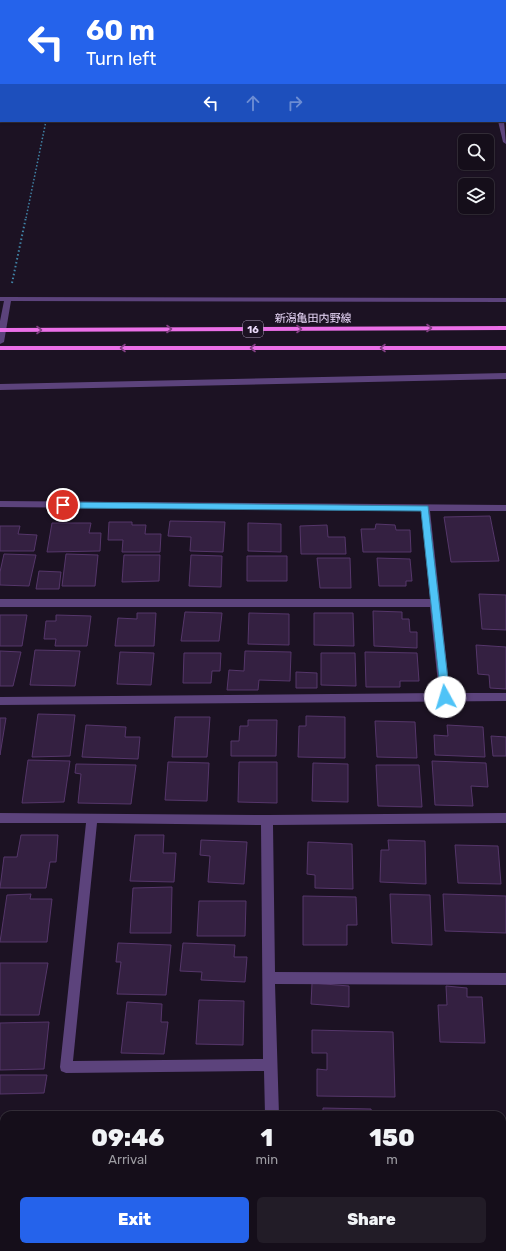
<!DOCTYPE html>
<meta charset="utf-8">
<style>
:root{--surface:#150e1a;--page:#221c27;--text:#f1f3f6;--muted:#9d9ca2;--line:#342e39;--accent:#2563eb}
body{margin:0;font-family:Rubik,"Noto Sans JP",sans-serif;background:var(--page);color:var(--text);height:100vh;display:flex;flex-direction:column;font-size:15px;white-space:nowrap}
*{box-sizing:border-box;margin:0}
p{font-size:13px;color:var(--muted)}
.icon{flex:none;width:22px;height:22px;fill:none;stroke:currentColor;stroke-width:2;stroke-linecap:round;stroke-linejoin:round}
.map{position:relative;flex:1;overflow:hidden}
.side{position:absolute;left:0px;top:1111px;width:506px;height:140px;display:flex;flex-direction:column;background:var(--surface);border-radius:12px 12px 0 0;box-shadow:0 1px 3px #0004,0 0 0 1px var(--line)}
.side>*{flex:none}
.guide{position:absolute;left:0px;top:0px;width:506px;height:122px;box-shadow:0 1px 3px #0004,0 0 0 1px var(--line);background:#2563eb;color:#fff;overflow:hidden}
.fabs{position:absolute;left:458px;top:134px;display:grid;gap:8px}
.fabs a{display:grid;place-items:center;width:36px;height:36px;border-radius:6px;background:var(--surface);box-shadow:0 1px 3px #0004,0 0 0 1px var(--line);font-size:20px}
.pin{position:absolute;display:grid;place-items:center;width:34px;height:34px;color:#fff;margin:-17px;border:2px solid #fff;border-radius:50%;box-shadow:0 1px 4px #0007}
.me{position:absolute;width:44px;margin:-22px;rotate:354deg;stroke-linejoin:round;filter:drop-shadow(0 0 3px #0008)}
.turn{display:flex;align-items:center;gap:14px;height:84px;padding:0 20px;font-size:18px}
.turn .icon{width:52px;height:52px;stroke-width:2.5}
.turn b{display:block;font-size:28px;line-height:34px}
.lanes{display:flex;align-items:center;height:38px;padding:0 20px;background:#0003;justify-content:center;gap:20px;direction:ltr}
.lanes .off{opacity:.35}
.eta{display:flex;justify-content:space-evenly;align-items:center;height:68px;text-align:center}
.eta b{font-size:24px;font-weight:800;line-height:28px}
.cta{display:flex;gap:8px;margin-top:auto;padding:8px 20px}
.cta a{flex:1;height:46px;border-radius:6px;background:var(--accent);color:#fff;font-size:16px;font-weight:800;line-height:46px;text-align:center}
.cta a+a{background:var(--page);color:var(--text)}
.map>svg:first-child{display:block}
.building{fill:#342041;stroke:#55366a}
.lines{fill:none;stroke-linecap:round;stroke-linejoin:round}
.path-far1{stroke:#4084a7;stroke-width:1.5;stroke-dasharray:1.5 2;stroke-linecap:butt}
.path{stroke:#4084a7;stroke-width:2;stroke-dasharray:1.5 2.5;stroke-linecap:butt}
.minor{fill:#5c437c;fill-rule:evenodd}
.major{fill:#eb6fe7;fill-rule:evenodd}
.oneway{stroke:#844085}
.route{fill:#4fc3f7;stroke:#337fa1}
.labels{text-anchor:middle;stroke-width:4;stroke-linejoin:round;paint-order:stroke}
.shield{fill:#1c1223;stroke:#ac9dba;stroke-width:1}
.shield-label{font-size:10px;font-weight:bold;fill:#ead9fa}
.street-label{font-size:11px;fill:#ead9fa;stroke:#1c1223}
</style>
<div class="map">
<svg width="506" height="1251" viewBox="0 0 506 1251">
<rect width="100%" height="100%" fill="#1c1223"/>
<!-- building -->
<path class="building" d="M490 516 499 561 451 562 444 517Z
M170 521 225 522 223 552 190 551 191 537 168 536Z
M109 522H132V525H146L145 534H161L160 552H122L123 540H108Z
M52 523H91L89 533H101L100 551 47 552Z
M248 523 281 524V552L248 551Z
M376 524 395 525 396 530H410L411 552H363L361 529H375Z
M327 525 328 537H345L346 554H301L300 526Z
M0 526H20L18 534 37 535 34 551H0Z
M4 554 36 555 29 586 0 585V572Z
M66 554 98 555 95 586H62Z
M124 555H160L159 581 122 582Z
M191 555 222 556 221 587 189 586Z
M247 556H287V581H247Z
M317 558H350L351 588H320Z
M377 558 410 559 412 581H406V586H379Z
M39 571 61 572 59 589H36Z
M479 594 506 595V630L482 629Z
M373 611 402 612V619H409L410 632H417V648L374 646Z
M185 612 222 613 219 641H181Z
M137 613H156L154 646H115L118 618 137 619Z
M249 613 289 614V645L248 644Z
M314 613H353L354 646 314 645Z
M0 615H27L22 646H0Z
M56 615 91 616 87 646H55L56 639H44L46 621H56Z
M476 645 506 647V689L490 688 489 675 478 674Z
M35 650 80 651 75 686 30 685Z
M0 651 21 652 13 686H0Z
M245 651 291 652 290 681 259 680 258 690H227L229 670 244 671Z
M120 652 154 653 151 685 117 684Z
M365 652 417 653 419 681H400V687H366Z
M184 653H221L220 671H212L211 683H183Z
M321 653H355L356 686 321 685Z
M296 672 317 673V688H296Z
M38 714 75 715 70 756 32 757Z
M306 716 345 717V758L298 757 299 726H306Z
M175 717H210L207 757H172Z
M0 718H6L0 755Z
M248 720H277L276 756H231V741H239L240 726H248Z
M375 721 415 722 417 758 377 757Z
M86 725 126 727 125 737H140L138 759 82 757Z
M447 725 483 727 485 757 435 755 434 735 448 736Z
M491 736 506 737V756H493Z
M28 760 70 761 64 802 22 803Z
M432 761 486 763 488 787 471 786 473 806 435 805Z
M168 762 209 763 207 801 165 800Z
M239 762H277V803L238 802Z
M313 763 348 764V802L312 801Z
M76 764 136 765 131 804 78 803 81 774 75 773Z
M376 765H419L422 807 378 806Z
M21 835H58L56 862H50L46 888H0L4 857H17Z
M135 835H164L163 853H176L174 882 130 881Z
M201 840 247 842 244 884 208 882 210 856 200 855Z
M388 840 425 841 426 884 380 882 381 850H389Z
M308 842 352 844 353 889 315 888V875L307 874Z
M455 845 498 846 501 884 458 883Z
M172 887 171 933H130L133 888Z
M31 894 30 899H52L47 942H0L7 895Z
M390 894 430 895 432 945 392 943Z
M443 894 506 896V933L445 931Z
M303 896 356 897 357 925H347V945H303Z
M199 901H246L245 936H197Z
M118 943 171 945 166 995 117 994 121 962H116Z
M183 943 235 945 234 957H247L245 982 201 980 202 972 180 971Z
M0 963H48L39 1015H0Z
M312 983 349 986V1007L311 1004Z
M446 986 467 988V997H482L485 1043 440 1042 438 1005H447Z
M199 1000 244 1001 243 1045 196 1044Z
M127 1002 162 1004 161 1022H168L164 1054 121 1053Z
M49 1022 44 1069 0 1070V1023Z
M312 1030 393 1032 395 1097 317 1096V1069L327 1070V1053H312Z
M0 1075H47L44 1093 0 1094Z
M323 1108 371 1109 372 1115H323Z
M44 1247H111V1251H43Z
M158 1247H191V1251H158Z
M223 1247H270V1251H233V1248Z
M334 1247H390L391 1251H334Z"/>
<g class="lines">
<!-- path-far1 -->
<path class="path-far1" d="M26 218 46 121"/>
<!-- path -->
<path class="path" d="M12 283 26 217"/>
<!-- minor -->
<path class="minor" d="M468 0H474V1H468Z
M498 121H504L506 144 503 142Z
M0 297 506 298V302L11 301 4 342 0 344V321L4 301H0Z
M506 373V379L0 390V384Z
M0 501 506 505V511H430L450 693H506V701L0 705V697L439 693 430 607H0V599H430L421 511 0 507Z
M0 813 267 815 506 813V823L273 825 275 972 506 973V985L275 984 279 1115H265L264 1071 66 1073 61 1071 60 1067 86 823H0ZM97 823 261 825 263 1059 73 1061Z
M0 1190H4V1204H0Z
M272 1247H286V1251H272Z"/>
<!-- major -->
<path class="major" d="M506 326V330L0 332V328Z
M0 346H506V350H0Z"/>
</g>
<!-- one-way arrows -->
<defs><path id="oneway-chevron" d="M-2-3.5L2.5 0L-2 3.5" fill="none" stroke-width="1.6" stroke-linecap="round" stroke-linejoin="round"/></defs>
<g class="oneway">
<use href="#oneway-chevron" transform="translate(429 328)"/>
<use href="#oneway-chevron" transform="translate(169 329)"/>
<use href="#oneway-chevron" transform="translate(299 329)"/>
<use href="#oneway-chevron" transform="translate(39 330)"/>
<use href="#oneway-chevron" transform="translate(123 348) rotate(-180)"/>
<use href="#oneway-chevron" transform="translate(253 348) rotate(-180)"/>
<use href="#oneway-chevron" transform="translate(383 348) rotate(-180)"/>
</g>
<!-- route -->
<path class="route" d="M63 502 428 506 450 697 449 700H442L441 697 421 511 63 508 59 505Z"/>
<g class="labels">
<!-- shield labels -->
<rect class="shield" x="243" y="321" width="20" height="16" rx="3"/>
<g class="shield-label">
<text x="253" y="333">16</text>
</g>
<!-- street labels -->
<g class="street-label">
<text x="313" y="322">新潟亀田内野線</text>
</g>
</g>
</svg>
<div class="fabs">
<a><svg class="icon" aria-label="search" viewBox="0 0 24 24"><circle cx="10" cy="10" r="6"/><path d="M15 15l6 6"/></svg></a>
<a><svg class="icon" aria-label="layers" viewBox="0 0 24 24"><path d="M12 4l9 5-9 5-9-5zM3 14l9 5 9-5"/></svg></a>
</div>
<div class="pin" style="left:63px;top:505px;background:#d93025"><svg class="icon" aria-label="arrive" viewBox="0 0 24 24"><path d="M6 21V4h12l-3 4 3 4H6"/></svg></div>
<svg class="me" style="left:445px;top:697px" viewBox="-20 -20 40 40"><circle r="19" fill="#fff"/><path d="M0-13L10 11 0 6-10 11z" fill="#4fc3f7"/></svg>
<div class="guide">
<div class="turn"><svg class="icon" aria-label="left" viewBox="0 0 24 24"><path d="M17 20v-9H6M10 6l-5 5 5 5"/></svg><div><b>60 m</b>Turn left</div></div>
<div class="lanes"><svg class="icon" aria-label="left" viewBox="0 0 24 24"><path d="M17 20v-9H6M10 6l-5 5 5 5"/></svg><svg class="icon off" aria-label="ahead" viewBox="0 0 24 24"><path d="M12 20V5M6 11l6-6 6 6"/></svg><svg class="icon off" aria-label="right" viewBox="0 0 24 24"><path d="M7 20v-9h11M14 6l5 5-5 5"/></svg></div>
</div>
<section class="side">
<div class="eta">
<div><b>09:46</b><p>Arrival</p></div>
<div><b>1</b><p>min</p></div>
<div><b>150</b><p>m</p></div>
</div>
<div class="cta"><a>Exit</a><a>Share</a></div>
</section>
</div>
